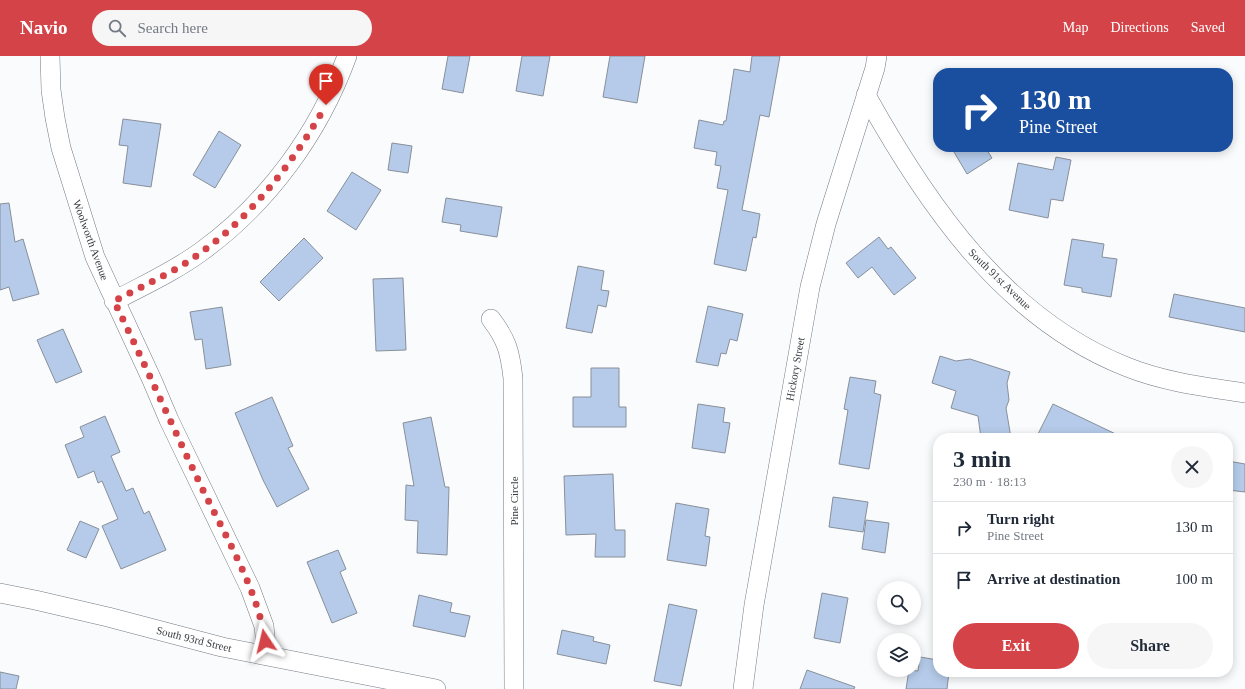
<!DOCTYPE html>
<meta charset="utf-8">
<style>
:root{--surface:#fff;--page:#f6f6f7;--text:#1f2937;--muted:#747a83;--line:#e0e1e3;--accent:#d34347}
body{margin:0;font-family:"Times New Roman",serif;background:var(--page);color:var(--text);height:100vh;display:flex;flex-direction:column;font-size:15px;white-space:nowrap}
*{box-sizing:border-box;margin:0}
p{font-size:13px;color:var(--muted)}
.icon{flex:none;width:22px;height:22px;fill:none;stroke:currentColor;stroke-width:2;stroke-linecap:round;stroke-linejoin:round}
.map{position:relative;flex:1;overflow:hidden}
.drawer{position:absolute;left:933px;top:377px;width:300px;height:244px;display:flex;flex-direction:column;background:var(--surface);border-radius:16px;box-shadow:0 2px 10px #0003}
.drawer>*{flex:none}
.top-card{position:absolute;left:933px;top:12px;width:300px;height:84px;border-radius:16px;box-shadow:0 2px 10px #0003;background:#1a4fa0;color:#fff;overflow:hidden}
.controls{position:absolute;left:877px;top:525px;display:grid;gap:8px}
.controls a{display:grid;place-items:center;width:44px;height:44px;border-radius:50%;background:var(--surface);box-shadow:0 2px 10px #0003;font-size:20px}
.pin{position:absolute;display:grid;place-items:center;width:34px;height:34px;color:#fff;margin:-41px -17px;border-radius:50% 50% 50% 0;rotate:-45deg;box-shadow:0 0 4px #0007}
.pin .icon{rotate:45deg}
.me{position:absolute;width:44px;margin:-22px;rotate:350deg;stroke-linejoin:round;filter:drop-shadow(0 0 3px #0008)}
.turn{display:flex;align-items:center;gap:14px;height:84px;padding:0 20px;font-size:18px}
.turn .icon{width:52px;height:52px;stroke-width:2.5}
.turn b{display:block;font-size:28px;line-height:34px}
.round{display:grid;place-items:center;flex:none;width:42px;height:42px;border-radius:21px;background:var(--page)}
.overview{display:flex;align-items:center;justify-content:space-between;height:68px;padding:0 20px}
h1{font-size:24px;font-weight:700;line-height:30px}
.primary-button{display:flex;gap:8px;margin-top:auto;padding:8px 20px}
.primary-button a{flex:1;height:46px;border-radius:24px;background:var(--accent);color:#fff;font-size:16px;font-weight:700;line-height:46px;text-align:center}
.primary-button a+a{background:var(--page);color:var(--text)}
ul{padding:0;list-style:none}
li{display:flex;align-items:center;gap:12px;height:52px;padding:0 20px;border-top:1px solid var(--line)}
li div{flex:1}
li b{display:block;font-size:15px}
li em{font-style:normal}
header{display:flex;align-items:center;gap:24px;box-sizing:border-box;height:56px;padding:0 20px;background:var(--accent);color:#fff}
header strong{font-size:19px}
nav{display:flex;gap:22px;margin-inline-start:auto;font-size:14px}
.search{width:280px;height:36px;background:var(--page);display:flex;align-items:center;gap:10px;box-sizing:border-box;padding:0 14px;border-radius:22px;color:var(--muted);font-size:15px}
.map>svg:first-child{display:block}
.building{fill:#b5cbe9;stroke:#888f9a}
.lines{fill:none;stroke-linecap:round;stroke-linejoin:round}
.street-casing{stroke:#747b85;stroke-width:20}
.street{stroke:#fff;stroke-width:19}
.route{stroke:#d34347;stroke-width:7;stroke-dasharray:0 12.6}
.labels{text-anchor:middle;stroke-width:4;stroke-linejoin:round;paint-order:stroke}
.street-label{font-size:11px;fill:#383c40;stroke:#fff}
</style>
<header>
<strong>Navio</strong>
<div class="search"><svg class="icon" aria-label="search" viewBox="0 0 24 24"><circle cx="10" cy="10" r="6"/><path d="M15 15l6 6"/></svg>Search here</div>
<nav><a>Map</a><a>Directions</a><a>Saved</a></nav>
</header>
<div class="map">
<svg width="1245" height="633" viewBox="0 0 1245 633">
<rect width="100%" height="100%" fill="#f9fbfd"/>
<!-- building -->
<path class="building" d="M448 0H470L463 37 442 33Z
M522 0H550L543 40 516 35Z
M610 0H645L637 47 603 41Z
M752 0H780L769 61 760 59 742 154 760 158 756 182 753 181 746 215 714 208 728 134 717 132 721 110 715 109 717 96 694 92 699 64 723 69 724 65H726L734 13 750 16Z
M123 63 161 68 151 131 123 127 128 90 119 89Z
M219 75 241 89 215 132 193 119Z
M392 87 412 90 408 117 388 114Z
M951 91H985L992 102 967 118Z
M1056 101 1071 104 1063 145 1051 143 1048 162 1009 154 1018 107 1053 114Z
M352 116 381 134 356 174 327 155Z
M446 142 502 151 497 181 460 175 461 169 442 166Z
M9 147 15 186 23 183 39 238 13 245 9 231 0 234V148Z
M879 181 888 193 891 191 916 222 894 239 872 211 858 222 846 207Z
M304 182 323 202 279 245 260 226Z
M1072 183 1104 188 1102 201 1117 203 1111 241 1082 236V232L1064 229Z
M578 210 604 215 601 234 609 235 606 251 598 249 592 277 566 272Z
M403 222 406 294 376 295 373 223Z
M1174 238 1245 252V276L1169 261Z
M708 250 743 258 737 285 730 283 726 298 721 297 718 310 696 306Z
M222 251 231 309 206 313 202 283 195 284 190 256Z
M63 273 82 316 56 327 37 284Z
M940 300 956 305 970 303 1010 316 1007 327 1009 344 1006 352 1011 382H981L978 360 951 352 956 335 932 327Z
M591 312H619V351H626V371H573V341H591Z
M850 321 876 325 874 337 881 339 869 413 839 408 848 354 844 353Z
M272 341 293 390 288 392 309 433 277 451 263 424 235 357Z
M698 348 725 352 723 366 730 367 725 397 692 392Z
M1053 348 1124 382H1036Z
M105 360 120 396 111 400 126 435 133 432 144 458 149 455 166 494 121 513 102 470 118 463 102 425 98 427 94 415 78 422 65 389 84 381 80 371Z
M431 361 445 431H449L447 499 417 497 418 465 405 464 406 429 414 430 403 367Z
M1228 405 1245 408V436L1228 434Z
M613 418 615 474H625V501H595L596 478 566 479 564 420Z
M833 441 868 446 863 476 829 471Z
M676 447 709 453 705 480 710 481 706 510 667 504Z
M866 464 889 467 885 497 862 493Z
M80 465 99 473 86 502 67 494Z
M338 494 346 513 340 516 357 557 332 567 307 506Z
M822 537 848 542 840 587 814 582Z
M419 539 452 547 450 556 470 560 465 581 413 570Z
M669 548 697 554 681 630 654 625Z
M562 574 594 581 593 585 610 589 606 608 557 598Z
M920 601 938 604V616H949L947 633H906L909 614 918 615Z
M807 614 855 631 854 633H800Z
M0 616 19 620 16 633H0Z"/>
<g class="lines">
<!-- street casing -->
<g class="street-casing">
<path id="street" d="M50 0 51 34 55 62 61 92 95 201 152 324 169 364 250 532 264 570 267 600
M866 39C927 149 1005 263 1127 311 1164 326 1206 331 1245 337
M114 245C144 229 175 215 202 195 268 147 319 77 347 0
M491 263C507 284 510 296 513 322L514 633
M0 537 35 544 108 561 222 591 436 633
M743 633 754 549 810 231 826 168 875 12 877 0"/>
</g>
<!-- street -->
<use href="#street" class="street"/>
</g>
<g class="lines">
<!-- route -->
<path class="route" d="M265 585C259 537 225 479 203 434 173 372 145 308 114 245 134 235 154 225 174 214 240 176 289 114 326 49"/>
</g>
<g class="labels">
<!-- street labels -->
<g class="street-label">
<text transform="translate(91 184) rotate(70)" y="4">Woolworth Avenue</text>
<text transform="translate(1000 223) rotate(44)" y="4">South 91st Avenue</text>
<text transform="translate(795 313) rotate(-80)" y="4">Hickory Street</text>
<text transform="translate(514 445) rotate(-90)" y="4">Pine Circle</text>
<text transform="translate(194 583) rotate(14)" y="4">South 93rd Street</text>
</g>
</g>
</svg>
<div class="controls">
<a><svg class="icon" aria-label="search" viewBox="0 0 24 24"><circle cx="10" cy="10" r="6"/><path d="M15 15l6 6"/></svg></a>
<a><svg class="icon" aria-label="layers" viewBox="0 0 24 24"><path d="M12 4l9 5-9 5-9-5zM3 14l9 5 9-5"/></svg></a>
</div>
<div class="pin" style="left:326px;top:49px;background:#d93025"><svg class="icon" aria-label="arrive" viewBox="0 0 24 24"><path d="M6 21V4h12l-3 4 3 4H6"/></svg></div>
<svg class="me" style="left:265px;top:585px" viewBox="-20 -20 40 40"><path d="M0-17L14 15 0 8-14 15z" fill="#d34347" stroke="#fff" stroke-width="4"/></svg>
<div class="top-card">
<div class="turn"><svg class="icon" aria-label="right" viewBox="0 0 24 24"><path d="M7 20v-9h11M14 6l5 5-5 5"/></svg><div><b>130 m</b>Pine Street</div></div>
</div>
<section class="drawer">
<div class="overview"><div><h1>3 min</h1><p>230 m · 18:13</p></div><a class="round"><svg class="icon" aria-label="close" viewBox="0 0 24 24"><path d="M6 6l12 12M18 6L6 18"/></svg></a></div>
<ul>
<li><svg class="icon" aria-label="right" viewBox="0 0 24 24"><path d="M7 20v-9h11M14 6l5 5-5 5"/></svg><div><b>Turn right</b><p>Pine Street</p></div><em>130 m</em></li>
<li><svg class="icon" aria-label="arrive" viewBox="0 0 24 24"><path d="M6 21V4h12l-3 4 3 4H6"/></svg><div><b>Arrive at destination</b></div><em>100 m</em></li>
</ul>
<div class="primary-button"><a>Exit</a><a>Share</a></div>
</section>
</div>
